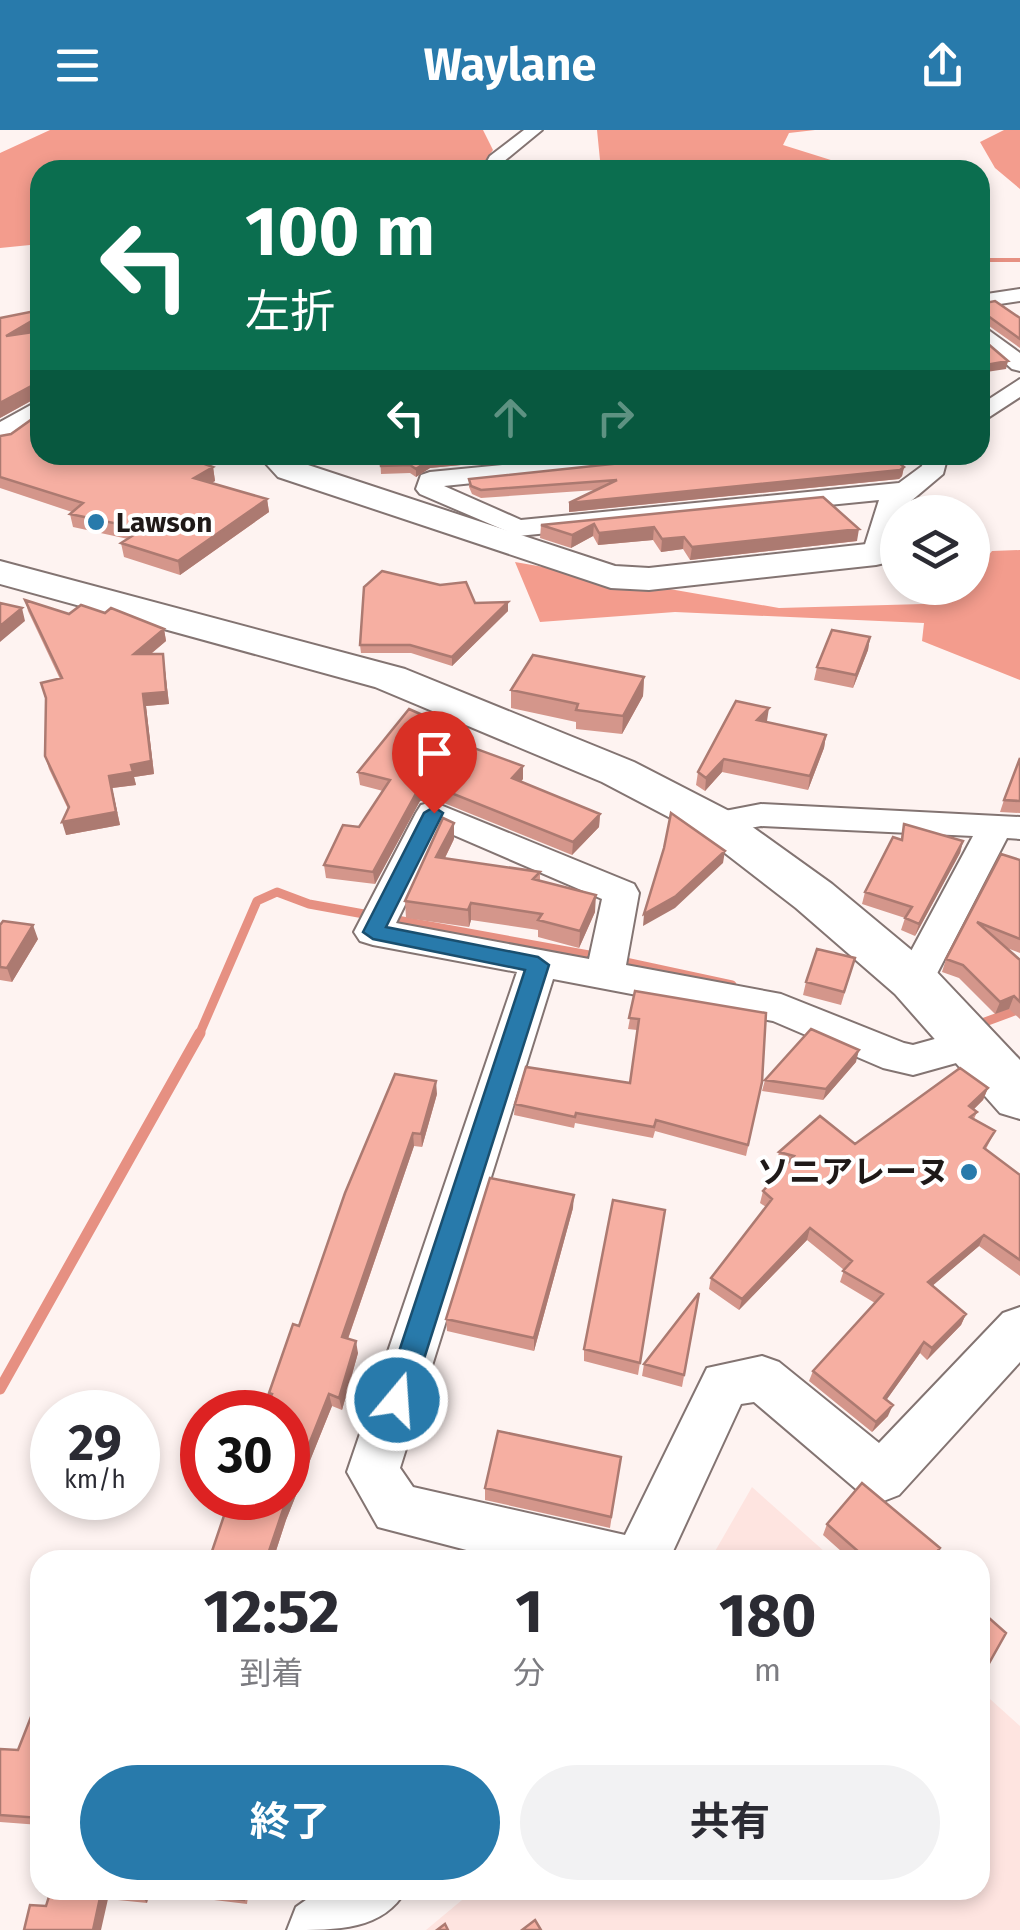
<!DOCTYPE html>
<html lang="ja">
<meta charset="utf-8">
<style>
:root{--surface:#fff;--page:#f2f2f3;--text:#2b2b33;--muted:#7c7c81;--accent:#287aab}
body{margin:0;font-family:"Fira Sans","Noto Sans JP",sans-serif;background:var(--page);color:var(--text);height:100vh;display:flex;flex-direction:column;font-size:38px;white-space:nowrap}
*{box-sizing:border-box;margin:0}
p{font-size:32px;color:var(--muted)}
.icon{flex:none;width:55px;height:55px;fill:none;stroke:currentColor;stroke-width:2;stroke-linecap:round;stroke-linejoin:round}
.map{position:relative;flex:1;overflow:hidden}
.panel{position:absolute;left:30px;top:1420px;width:960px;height:350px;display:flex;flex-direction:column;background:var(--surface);border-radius:30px;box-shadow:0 5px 15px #0003}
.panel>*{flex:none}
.top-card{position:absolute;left:30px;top:30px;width:960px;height:305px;border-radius:30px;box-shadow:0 5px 15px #0003;background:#0b6e4f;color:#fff;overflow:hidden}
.buttons{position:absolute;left:880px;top:365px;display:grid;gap:20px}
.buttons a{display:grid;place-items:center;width:110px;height:110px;border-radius:50%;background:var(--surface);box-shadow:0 5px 15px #0003;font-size:50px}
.speed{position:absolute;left:30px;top:1260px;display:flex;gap:20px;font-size:50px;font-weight:700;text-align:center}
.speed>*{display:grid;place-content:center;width:130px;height:130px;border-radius:50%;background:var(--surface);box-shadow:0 5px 15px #0003;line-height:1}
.speed small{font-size:25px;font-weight:400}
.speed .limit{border:15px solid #d22;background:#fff;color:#111}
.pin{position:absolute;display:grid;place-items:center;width:85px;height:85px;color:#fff;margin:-102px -42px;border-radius:50% 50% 50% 0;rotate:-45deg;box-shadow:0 0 10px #0007}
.pin .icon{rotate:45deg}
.me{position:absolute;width:110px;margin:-55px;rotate:18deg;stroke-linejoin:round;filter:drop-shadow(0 0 8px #0008)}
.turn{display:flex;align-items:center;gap:35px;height:210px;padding:0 50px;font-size:45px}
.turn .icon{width:130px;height:130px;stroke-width:2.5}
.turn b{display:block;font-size:70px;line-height:85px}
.lanes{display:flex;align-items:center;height:95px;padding:0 50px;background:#0003;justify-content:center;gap:50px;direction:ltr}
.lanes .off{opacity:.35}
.eta{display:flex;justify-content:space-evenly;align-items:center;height:170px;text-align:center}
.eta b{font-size:60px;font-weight:700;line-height:70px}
.primary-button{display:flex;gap:20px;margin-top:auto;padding:20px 50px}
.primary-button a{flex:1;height:115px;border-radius:60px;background:var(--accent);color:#fff;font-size:40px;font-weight:700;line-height:115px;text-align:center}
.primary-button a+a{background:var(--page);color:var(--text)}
header{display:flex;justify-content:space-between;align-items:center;height:130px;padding:0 50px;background:var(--accent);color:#fff;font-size:45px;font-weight:700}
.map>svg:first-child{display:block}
.built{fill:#fee4e0}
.forest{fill:#f39c8d}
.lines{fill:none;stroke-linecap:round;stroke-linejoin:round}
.stream-far2{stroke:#e69082;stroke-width:4}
.stream-far1{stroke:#e69082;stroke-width:9}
.stream{stroke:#e69082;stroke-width:11}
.street-casing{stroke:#837472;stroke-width:4}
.secondary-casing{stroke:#837472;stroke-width:4}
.street{fill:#fff;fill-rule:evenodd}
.secondary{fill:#fff;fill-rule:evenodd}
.wall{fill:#d4968b}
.shaded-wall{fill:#ac7a71}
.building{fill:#f6afa2;stroke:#ac7a71;stroke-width:2.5}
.route{fill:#287aab;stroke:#1a4f6f;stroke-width:2.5}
.poi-dot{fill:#287aab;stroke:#fff;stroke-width:4}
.labels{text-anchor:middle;stroke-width:8;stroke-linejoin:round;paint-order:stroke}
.far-poi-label{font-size:28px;font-weight:bold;fill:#1f1918;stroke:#fff;text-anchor:start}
.poi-label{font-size:32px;font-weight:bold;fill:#1f1918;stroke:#fff;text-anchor:end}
</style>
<header><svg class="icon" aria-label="menu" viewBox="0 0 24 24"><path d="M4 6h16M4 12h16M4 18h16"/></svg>Waylane<svg class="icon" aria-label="share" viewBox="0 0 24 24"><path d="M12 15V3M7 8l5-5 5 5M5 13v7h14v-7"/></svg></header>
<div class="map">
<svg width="1020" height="1800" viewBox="0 0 1020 1800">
<rect width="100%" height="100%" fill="#fef3f1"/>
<!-- built -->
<path class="built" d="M752 1357 834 1430H710Z
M980 1560 1020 1596V1800H426L474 1760H980Z"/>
<!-- forest -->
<path class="forest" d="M50 0H483L493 20 482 35 446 40H40V114L0 118V23Z
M597 0H815L789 3 783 15 834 31 844 40H601Z
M1004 0H1020V59L995 38 980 12Z
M1020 420V550L922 511 924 493 675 482 540 492 515 432 779 478 923 474 962 458H972L973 444 992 421Z"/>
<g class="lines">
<!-- stream-far2 -->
<path class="stream-far2" d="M980 130H1020"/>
<!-- stream-far1 -->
<path class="stream-far1" d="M616 830 732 855
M974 896 1020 879
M199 905 257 771 277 762 309 774 600 827"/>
<!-- stream -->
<path class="stream" d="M0 1259 200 903"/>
<!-- street casing -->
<g class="street-casing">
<path id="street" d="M524 0H542L503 32 498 40H482L490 26Z
M1020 159V171L980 177V165Z
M980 194 1020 223V241L1012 239 980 211Z
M1020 249V267L980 293V275Z
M604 325H689L677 332 444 356 521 390 899 353 922 336 924 325H948L943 344 898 382 890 424 876 432 862 424 879 370 518 406 420 364 416 359 421 345 430 342Z
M433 672 634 754 639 763 626 835 781 864 904 913 913 915 971 899 985 903 991 914 985 925 913 945 883 938 773 891 553 849 400 1338 413 1357 625 1405 707 1238 762 1226 779 1232 879 1313 1003 1183 1020 1177V1232L899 1365 881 1372 863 1365 754 1272 741 1274 669 1430H505L378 1397 347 1342 517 842 373 815 360 811 354 802 416 683 421 675ZM442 700 602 769 589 829 396 793Z
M761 674 1020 687V709L1007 708 928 861 914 865 900 861 895 851 973 706 761 696 716 704 704 701 699 693 704 685Z
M320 1760H406C383 1800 339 1800 287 1800L296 1777Z"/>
</g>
<!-- secondary casing -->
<g class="secondary-casing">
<path id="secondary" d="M40 270V294L12 314 0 317V292Z
M258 325H294L302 333 615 436 649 438 876 413 889 416 895 424 889 432 876 435 649 460 611 458 278 347Z
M0 431 405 539 634 632 733 683 832 754 933 838 1020 930V989L1000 983 895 864 796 778 699 703 602 652 375 557 0 454Z"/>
</g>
<!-- street -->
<use href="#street" class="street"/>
<!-- secondary -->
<use href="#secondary" class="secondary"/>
</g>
<!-- wall -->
<path class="wall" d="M980 174 1020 188V218L982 191Z
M40 180V200L37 201H40V325H194L190 330 213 337 215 351 211 353 267 369 269 382 180 445 124 427 121 413 128 409 73 397 70 384 72 382 0 358V306L11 304 39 284 40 267H38L0 288Z
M380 325H566L430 338 416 347 410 343 381 344Z
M682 325H905V327L893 328 904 337 902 346 899 349 569 382V373L596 360 481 368 472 364 469 357V349L678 327Z
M823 367 857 411 690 430 683 419 661 422 653 410 598 415 593 406 571 418 540 408 541 395Z
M25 470 69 484 164 499 166 511 151 524H163L169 574 146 576 154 644 134 647 136 655 112 658 120 695 66 705 68 679 49 639 45 626 46 571 41 553 60 549 28 481Z
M475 473 508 481 452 536 411 523H361L360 515Z
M870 507 868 520 853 558 814 550 817 537Z
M644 547 643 566 622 604 576 599V592L511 578V560Z
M767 591 766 592 826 605 824 618 808 660 722 642 705 661 696 655 698 642Z
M453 610 523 636V649L520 652 600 684 599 697 572 725 434 669 420 671 375 754 326 748 324 735 359 697 383 661 360 655 358 642Z
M1020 628V683L1000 682 1004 670Z
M904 694 963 711 960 723 915 806 901 800 905 788 862 774 865 762 901 709Z
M454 709 445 728 540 742V751L595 782 579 818 538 807V800L471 790 469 797 406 788 405 771Z
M1020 730V823L1007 818 1020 830V889L1009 879 995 884 959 848 942 842 946 829Z
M0 795 38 809 12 852 0 850Z
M855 828 841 875 803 865 806 852Z
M635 861 762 952 746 1026 655 1001 653 1008 575 993 574 998 514 985 515 974 630 953 637 900 628 899Z
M856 932 823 970 762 961 765 950Z
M988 958 983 970 973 980 977 982 974 989 995 1001 986 1019 1020 1045V1146L979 1116 933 1155 966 1184 961 1195 927 1230 920 1223 886 1270 888 1286 872 1302 809 1251 813 1241 875 1173 840 1152 844 1140 807 1110 739 1180 709 1159 711 1148 766 1077 760 1073 763 1061 784 1036 776 1034 779 1022 855 1014Z
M437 964 422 1017 414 1016 348 1209 358 1223 342 1280 332 1276 286 1390 273 1430H209L270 1268 269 1263 299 1196 345 1063Z
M573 1078 534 1221 447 1201 446 1189Z
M665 1080 638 1245 584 1231V1219Z
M699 1163 682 1257 642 1246 644 1234Z
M621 1327 610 1398 485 1370V1358Z
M827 1394 933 1430H851L823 1405Z
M980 1480 988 1535 980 1545Z
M40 1564V1695L0 1692V1619L18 1620Z
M51 1760H150L147 1773 108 1769 46 1776Z
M213 1760H249L247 1774 214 1770 212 1767Z"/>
<!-- shaded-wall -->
<path class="shaded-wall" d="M40 186V200L9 218 6 206Z
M1008 231 1006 239 980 243V236Z
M35 254 38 267 0 288V273Z
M479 325H566L430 338 416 347V339L429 330Z
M213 337 215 351 196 361 194 348Z
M904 337 902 346 899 349 569 382V373Z
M267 369 269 382 180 445 178 431Z
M594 394 593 406 571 418 572 405Z
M654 397 653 410 598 415 599 403Z
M859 399 857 411 690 430 692 417Z
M684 407 683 419 661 422 662 409Z
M508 472V481L452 536V527Z
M22 478 25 491 0 512V496Z
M164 499 166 511 136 536 134 524Z
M870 507 868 520 853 558 856 545Z
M163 524 169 574 146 576 154 644 134 647 136 655 112 658 120 695 66 705 62 692 109 646 131 635 143 564Z
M644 547 643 566 622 604 623 586Z
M769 578 767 591 755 604 757 590Z
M452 598 453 610 441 606Z
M826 605 824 618 808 660 810 646Z
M724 629 722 642 705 661 706 648Z
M523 636V649L512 661V648Z
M434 656V669L420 671 375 754 373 742 419 658Z
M600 684 599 697 572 725 573 712Z
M454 693V709L437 744 436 727Z
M963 711 960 723 915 806 919 794Z
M725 721 723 733 675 778 643 796 644 784Z
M596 765 595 782 579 818 580 801Z
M471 773V790L469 797 468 780Z
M33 795 38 809 12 852 7 838Z
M1014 866 1009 879 995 884 1000 872Z
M859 920 856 932 823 970 826 959Z
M436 951 437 964 422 1017 421 1004Z
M988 958 983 970 965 988 969 976Z
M413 1003 414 1016 344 1220 342 1207Z
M574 1065 573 1078 534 1221V1208Z
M810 1098 807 1110 739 1180 742 1169Z
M984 1105 979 1116 924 1163 928 1152Z
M966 1184 961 1195 927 1230 932 1218Z
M356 1211 358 1223 342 1280 339 1268Z
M924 1212 920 1223 880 1279 884 1268Z
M329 1264 332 1276 286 1390 273 1430H266L283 1379Z
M893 1275 888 1286 872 1302 876 1292Z
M143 1760H150L147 1773 142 1767Z
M101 1763 108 1769 101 1800H93Z"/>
<!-- building -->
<path class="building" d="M995 171 1020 188V209L984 183 980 184V174Z
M40 180V186L6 206 40 201V325H180L213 337 194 348 267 369 178 431 121 413 143 399 70 384 83 373 0 347V306L11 304 39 284 40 255 35 254 0 273V188Z
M980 207 1008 231 980 236Z
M380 325H479L429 330 416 339 410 335 381 336Z
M682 325H889L904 337 900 340 569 373 617 350 481 360 471 356 469 349 678 327Z
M823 367 859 399 692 417 684 407 662 409 654 397 599 403 594 394 572 405 541 395Z
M382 441 440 455 466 452 475 473 508 472 452 527 410 515H360L364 457Z
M25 470 69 484 81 475 105 483 111 478 164 499 134 524H163L166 562 143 564 151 631 131 635 133 642 109 646 116 682 62 692 69 677 45 626 46 568 41 553 62 548Z
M0 473 22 478 0 496Z
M832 500 870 507 856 545 817 537Z
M533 525 644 547 623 586 576 580 578 574 511 560Z
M736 571 769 578 757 590 826 605 810 646 724 629 706 648 698 642Z
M409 579 452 598 441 606 523 636 512 648 600 684 573 712 434 656 419 658 373 742 324 735 343 695 359 697 390 650 358 642Z
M1020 628V671L1004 670Z
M671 683 725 721 676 766 644 784 664 718Z
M443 688 454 693 436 727 540 742 533 749 596 765 580 801 538 790 542 784 471 773 468 780 405 771Z
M904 694 963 711 919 794 905 788 912 777 865 762 893 707 902 710Z
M1001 724 1020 730V809L977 792 1020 830V872L1014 866 1000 872 963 835 946 829Z
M3 791 33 795 7 838 0 837V795Z
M817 819 855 828 844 862 806 852Z
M635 861 766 883 762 952 748 1015 656 990 654 997 576 983 575 987 515 974 526 937 630 953 639 889 629 888Z
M811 899 859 920 826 959 765 950Z
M960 938 988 958 969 976 977 982 970 987 995 1001 984 1018 1020 1045V1130L984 1105 928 1152 966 1184 932 1218 924 1212 884 1268 893 1275 876 1292 813 1241 883 1164 843 1141 852 1131 810 1098 742 1169 711 1148 772 1069 763 1061 794 1026 779 1022 820 986 855 1014Z
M395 944 436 951 421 1004 413 1003 342 1207 356 1211 339 1268 329 1264 288 1367V1282H264L272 1264 269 1263 293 1194 299 1196 345 1063Z
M490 1048 574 1065 534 1208 446 1189Z
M613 1070 665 1080 640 1233 584 1219Z
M699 1163 684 1245 644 1234Z
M498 1301 621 1327 611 1387 485 1358Z
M862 1353 940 1418 930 1430H868L827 1394Z
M230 1368H287L266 1430H209Z
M980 1480 1006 1503 988 1535 980 1528Z
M40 1564V1688L0 1685V1619L18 1620Z
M51 1760H143L142 1767 101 1763 93 1800H24L30 1775 46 1776Z
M213 1760H246L244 1770 212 1767Z
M535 1790 541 1800H522Z
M445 1794 448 1800H437Z"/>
<!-- route -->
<path class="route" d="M434 677 443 683 386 797 538 827 549 835 411 1270 407 1279 397 1283 387 1279 383 1270 525 840 373 809 363 802 424 683Z"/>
<!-- markers -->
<g class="poi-dot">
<circle cx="96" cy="392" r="10"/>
<circle cx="969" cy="1042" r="10"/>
</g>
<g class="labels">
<!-- far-poi labels -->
<g class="far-poi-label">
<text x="116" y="402">Lawson</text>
</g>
<!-- poi labels -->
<g class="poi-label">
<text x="949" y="1053">ソニアレーヌ</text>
</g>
</g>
</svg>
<div class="buttons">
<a><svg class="icon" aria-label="layers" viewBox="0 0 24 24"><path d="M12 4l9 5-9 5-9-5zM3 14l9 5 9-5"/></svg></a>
</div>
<div class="speed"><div>29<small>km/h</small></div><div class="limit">30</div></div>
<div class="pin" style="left:434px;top:683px;background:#d93025"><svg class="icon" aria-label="arrive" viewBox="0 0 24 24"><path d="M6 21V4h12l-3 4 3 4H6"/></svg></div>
<svg class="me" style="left:397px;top:1270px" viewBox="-20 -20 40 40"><circle r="17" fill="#287aab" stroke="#fff" stroke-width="3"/><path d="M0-11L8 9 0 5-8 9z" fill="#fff"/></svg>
<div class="top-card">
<div class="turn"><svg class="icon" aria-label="left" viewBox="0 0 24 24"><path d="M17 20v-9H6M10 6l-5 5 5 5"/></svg><div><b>100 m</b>左折</div></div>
<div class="lanes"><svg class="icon" aria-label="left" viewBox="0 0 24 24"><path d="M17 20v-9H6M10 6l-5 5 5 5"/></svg><svg class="icon off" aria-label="ahead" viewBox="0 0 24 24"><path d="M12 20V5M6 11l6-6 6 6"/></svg><svg class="icon off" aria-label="right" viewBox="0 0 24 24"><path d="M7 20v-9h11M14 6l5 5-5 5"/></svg></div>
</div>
<section class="panel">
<div class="eta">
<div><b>12:52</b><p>到着</p></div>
<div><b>1</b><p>分</p></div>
<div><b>180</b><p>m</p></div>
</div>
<div class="primary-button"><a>終了</a><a>共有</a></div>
</section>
</div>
